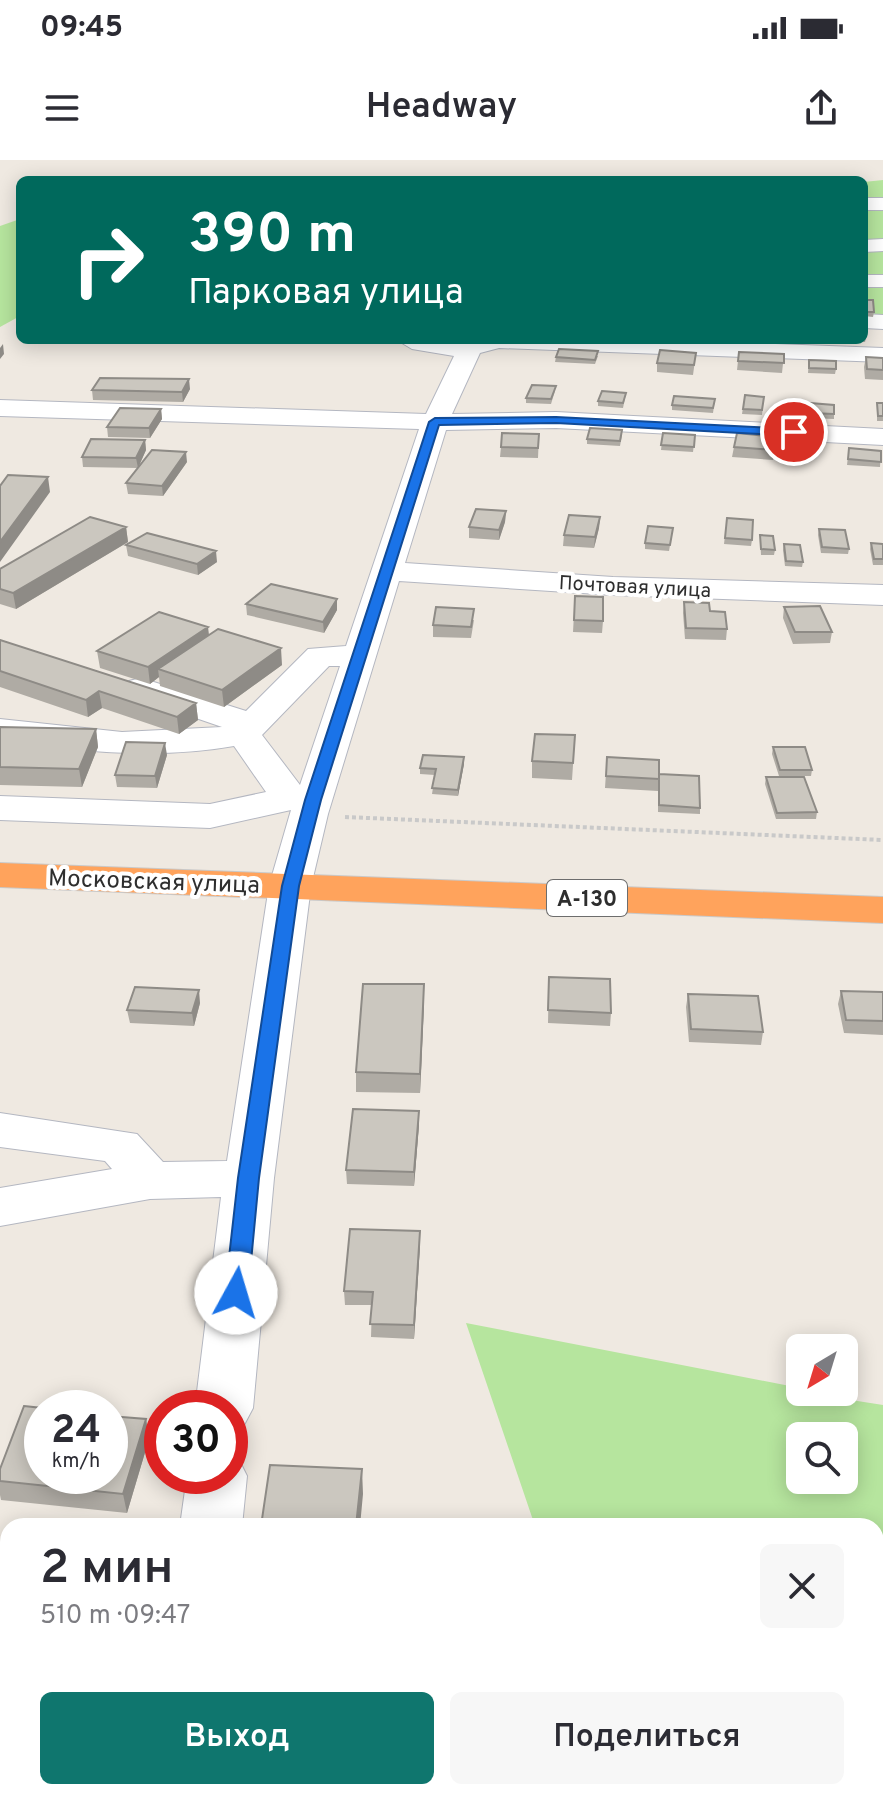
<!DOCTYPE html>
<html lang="ru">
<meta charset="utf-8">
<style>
:root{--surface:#fff;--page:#f7f7f7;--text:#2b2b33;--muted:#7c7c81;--accent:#0f766e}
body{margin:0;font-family:Overpass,sans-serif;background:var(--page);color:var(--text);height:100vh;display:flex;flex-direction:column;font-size:30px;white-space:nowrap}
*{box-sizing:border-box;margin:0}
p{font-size:26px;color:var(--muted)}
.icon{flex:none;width:44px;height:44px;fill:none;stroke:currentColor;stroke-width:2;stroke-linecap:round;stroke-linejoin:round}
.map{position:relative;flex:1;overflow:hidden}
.panel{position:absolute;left:0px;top:1358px;width:884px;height:282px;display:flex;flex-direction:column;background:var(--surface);border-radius:24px 24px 0 0;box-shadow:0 4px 20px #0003}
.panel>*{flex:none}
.hud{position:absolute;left:16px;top:16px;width:852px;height:168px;border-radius:12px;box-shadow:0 4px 20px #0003;background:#00695c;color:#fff;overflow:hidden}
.needle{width:52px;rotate:218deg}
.tools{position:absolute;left:786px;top:1174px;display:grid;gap:16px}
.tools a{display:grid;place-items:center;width:72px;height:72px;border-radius:12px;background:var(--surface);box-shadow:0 4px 20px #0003;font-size:40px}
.speed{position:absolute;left:24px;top:1230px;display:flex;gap:16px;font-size:40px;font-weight:700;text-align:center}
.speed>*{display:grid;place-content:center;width:104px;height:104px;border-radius:50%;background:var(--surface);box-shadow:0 4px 20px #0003;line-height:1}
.speed small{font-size:20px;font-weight:400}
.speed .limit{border:12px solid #d22;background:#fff;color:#111}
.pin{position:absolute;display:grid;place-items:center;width:68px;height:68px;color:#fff;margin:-34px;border:4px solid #fff;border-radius:50%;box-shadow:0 2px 8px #0007}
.me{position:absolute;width:88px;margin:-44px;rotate:6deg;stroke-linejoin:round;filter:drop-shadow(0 0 6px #0008)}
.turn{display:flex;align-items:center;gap:28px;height:168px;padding:0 40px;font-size:36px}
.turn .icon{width:104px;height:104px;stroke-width:2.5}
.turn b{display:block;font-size:56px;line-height:68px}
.round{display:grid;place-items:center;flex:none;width:84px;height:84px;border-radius:12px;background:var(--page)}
.headline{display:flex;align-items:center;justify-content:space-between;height:136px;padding:0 40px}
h1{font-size:48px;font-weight:600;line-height:60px}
.cta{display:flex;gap:16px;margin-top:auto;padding:16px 40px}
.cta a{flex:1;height:92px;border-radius:12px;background:var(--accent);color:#fff;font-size:32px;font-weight:600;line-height:92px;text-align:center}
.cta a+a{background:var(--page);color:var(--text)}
.status{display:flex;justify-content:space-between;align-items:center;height:56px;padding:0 40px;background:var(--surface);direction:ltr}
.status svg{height:22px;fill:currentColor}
header{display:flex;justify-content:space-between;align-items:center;height:104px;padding:0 40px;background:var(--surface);font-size:36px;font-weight:600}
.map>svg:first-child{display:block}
.green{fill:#b6e59e;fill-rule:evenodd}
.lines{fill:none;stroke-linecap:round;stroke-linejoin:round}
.minor-casing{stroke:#b4b7c1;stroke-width:2}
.highway-casing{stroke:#c9c9c9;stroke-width:2}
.path{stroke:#c9c9c9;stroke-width:4;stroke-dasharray:4 3;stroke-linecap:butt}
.minor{fill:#fff;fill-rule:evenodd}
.highway{fill:#ffa35c;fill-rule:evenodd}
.wall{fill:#afaba4}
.shaded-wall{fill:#8e8b86}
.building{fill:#cbc7bf;stroke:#8e8b86;stroke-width:2}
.route{fill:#1a73e8;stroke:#114b97;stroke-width:2}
.labels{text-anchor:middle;stroke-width:8;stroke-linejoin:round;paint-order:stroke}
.far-street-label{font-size:20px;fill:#2e2e2e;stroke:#fff}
.shield{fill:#fff;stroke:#6d6d6d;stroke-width:2}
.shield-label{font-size:22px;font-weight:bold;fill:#2e2e2e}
.street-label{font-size:24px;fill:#2e2e2e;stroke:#fff}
</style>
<div class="status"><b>09:45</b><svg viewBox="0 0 49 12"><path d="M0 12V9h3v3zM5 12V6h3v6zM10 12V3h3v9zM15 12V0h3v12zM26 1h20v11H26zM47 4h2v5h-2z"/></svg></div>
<header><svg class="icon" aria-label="menu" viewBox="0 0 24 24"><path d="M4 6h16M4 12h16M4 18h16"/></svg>Headway<svg class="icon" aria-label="share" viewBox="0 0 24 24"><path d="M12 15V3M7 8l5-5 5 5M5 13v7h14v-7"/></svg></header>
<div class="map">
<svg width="883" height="1639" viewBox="0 0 883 1639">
<rect width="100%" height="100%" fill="#efe9e1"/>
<!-- green -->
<path class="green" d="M883 20V163L864 162V22Z
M20 59V156L0 167V66Z
M466 1163 800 1228V1232L883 1245V1639H628L626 1632H876V1366H535ZM800 1276H844V1320H800Z"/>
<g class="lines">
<!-- minor casing -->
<g class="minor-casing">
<path id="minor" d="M864 38H883V50H864Z
M883 79V91L864 92V80Z
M864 115H883V127H864Z
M864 154 883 155V169L864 168Z
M397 180H666L883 188V202L499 188 480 193 452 254 556 252 883 269V285L556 268 446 270 405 403 613 417 883 425V445L613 435 399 421 328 654 311 726 274 1018 253 1248 244 1265 230 1270V1248H195L221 1037 150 1039 0 1066V1028L112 1009 105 1001 0 987V953L137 974 163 1002 227 1001 269 726 291 650 210 668 0 660V636L210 644 266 632 234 586C156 600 78 591 0 581V559L122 572 222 567 129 535 124 528 129 521 141 518 246 551 308 489 346 486 419 269 0 256V240L426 254 454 196 412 189ZM329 506H340L300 625 262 575Z
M230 1295 238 1298 247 1316 242 1366H180L187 1316H230Z
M139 1632H209L208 1639H138Z"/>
</g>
<!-- highway casing -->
<g class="highway-casing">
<path id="highway" d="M0 703 883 737V763L0 727Z"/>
</g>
<!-- path -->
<path class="path" d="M345 657 883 680"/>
<!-- minor -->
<use href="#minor" class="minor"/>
<!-- highway -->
<use href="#highway" class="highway"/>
</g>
<!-- wall -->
<path class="wall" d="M864 140 874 152 873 157 864 156Z
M864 167 866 178 865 182H844V180H864Z
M739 192 784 194 782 213 737 210Z
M696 193 693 215 657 212V203Z
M598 196 595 204 555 202 556 197Z
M866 197 883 198V220L865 219 864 207Z
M809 200 836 209 835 214 808 213Z
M190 229 183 242 93 240 92 230Z
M555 231 551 244 526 243V238Z
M626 233 623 248 598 246V241Z
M745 235 764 237 762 255 742 254Z
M715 239 713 253 672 250V245Z
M810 243 834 254V259L809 258Z
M877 243H883V261H877Z
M161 249 162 259 150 278 108 277 107 267Z
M663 273 695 275 693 292 661 290Z
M539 274 538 298 500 297 501 287Z
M622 275 620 286 587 284V279Z
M777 277 773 300 732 297 734 287Z
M145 280 146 290 138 308 83 307 82 297Z
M849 288 881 291 880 307 847 305Z
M187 302 163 336 128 334 126 323Z
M506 351 505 362 499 380 469 378V367Z
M600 357 599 368 594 388 563 386 564 375Z
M727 358 752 380 751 386 724 384Z
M126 367 128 382 16 449 0 444V409Z
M673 368 669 391 645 389V383Z
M819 369 849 389 848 394 821 393 818 375Z
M760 375 775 390 774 395H761Z
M871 383 883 384V405H873L870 389Z
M784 384 803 402 802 407 785 406 783 390Z
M126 385 217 402 198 415 128 396Z
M575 436 603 461 602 473 573 472Z
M684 442 710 451 727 469 726 480 685 479 683 453Z
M246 444 337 450 324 473 247 455Z
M784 447 832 472 830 483 793 484 783 458Z
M474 460 471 478 433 477V465Z
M209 475 282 505 224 547 160 526 159 517 150 524 100 508 97 491Z
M0 480 196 543 198 560 179 574 102 548 88 557 0 527Z
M0 567 96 569 98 587 82 627 0 625Z
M575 575 572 620 532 618V601Z
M773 587 812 610 811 616H779L772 594Z
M167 595 157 628 117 627 115 615Z
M607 597 659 614 700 648V654L658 652V631L605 628Z
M464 604 458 636 432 634 435 615 420 614V608Z
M766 617 817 652 816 659H776L765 624Z
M549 817 611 853 610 866 548 863Z
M841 831 883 832V875L844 873 838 844Z
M688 834 763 872 761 885 689 882 686 847Z
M200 843 194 866 130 863 127 850Z
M424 843 420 933 356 932V912Z
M419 965 414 1026 347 1024 346 1010Z
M420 1085 414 1179 371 1177 372 1145H345L344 1131Z
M146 1259 149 1279 127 1353 1 1340 0 1335V1309Z"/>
<!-- shaded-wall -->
<path class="shaded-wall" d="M3 184 4 194 0 199V188Z
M189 219 190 229 183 242 182 232Z
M161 249 162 259 150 278 149 268Z
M145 280 146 290 138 308 136 298Z
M186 292 187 302 163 336 162 326Z
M48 317 50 332 0 402V382Z
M506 351 505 362 499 380V370Z
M600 357 599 368 594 388 595 377Z
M126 367 128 382 16 449 13 433Z
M216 391 217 402 198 415 197 404Z
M337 439V450L324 473 323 462Z
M208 467 210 483 158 509 159 517 150 524 148 507Z
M281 488 282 505 224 547 222 530Z
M99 531 102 548 88 557 86 540Z
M196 543 198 560 179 574 177 557Z
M96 569 98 587 82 627 79 609Z
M165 583 167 595 157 628 155 616Z
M464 597V604L458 636V630Z
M424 824V843L420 933V914Z
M199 830 200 843 194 866 192 853Z
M419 951V965L414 1026V1012Z
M420 1071V1085L414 1179V1165Z
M146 1259 149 1279 127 1353 123 1334Z
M362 1309 363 1334 360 1366H356Z"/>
<!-- building -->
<path class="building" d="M864 140H873L874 152H864Z
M559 189 598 191 595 200 556 197Z
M660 190 696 193 694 205 657 203Z
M739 192 784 194V203L738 201Z
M866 197 883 198V210L867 209Z
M809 200 836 201V209L809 208Z
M100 218 189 219 182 232 92 230Z
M532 225 556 226 551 239 526 238Z
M602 231 626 233 623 243 598 241Z
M745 235 764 237 762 250 743 249Z
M674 236 715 239 713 248 672 245Z
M810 243 834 245V254L810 253Z
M877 243H883V256H878Z
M120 248 161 249 149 268 107 267Z
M590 268 622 270 620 281 587 279Z
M502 273 539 274 538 288 501 287Z
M663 273 695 275 694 287 661 285Z
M737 273 777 277 774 290 734 287Z
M91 279 145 280 136 298 82 297Z
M849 288 881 291V302L848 299Z
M152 290 186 292 162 326 126 323Z
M8 315 48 317 0 382V326Z
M476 349 506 351 499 370 469 367Z
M569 355 600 357 595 377 564 375Z
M90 357 126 367 13 433 0 429V409Z
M727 358 753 360 752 380 725 378Z
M648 366 673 368 670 385 645 383Z
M819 369 845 370 849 389 822 387Z
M147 373 216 391 197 404 126 385Z
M760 375 773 376 775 390 761 389Z
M871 383 883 384V399H874Z
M784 384 800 385 803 402 786 401Z
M271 424 337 439 323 462 246 444Z
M575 436 603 437V461L574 460Z
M684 442 709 443 710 451 725 452 727 469 686 468Z
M820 446 832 472H795L784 447Z
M436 447 474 449 471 467 433 465Z
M159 452 208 467 148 507 97 491Z
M218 469 281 488 222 530 158 509Z
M0 480 196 543 177 557 99 531 86 540 0 511Z
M0 567 96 569 79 609 0 607Z
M535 574 575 575 573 603 532 601Z
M126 582 165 583 155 616 115 615Z
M773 587H805L812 610H780Z
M423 595 464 597 458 630 432 628 436 609 420 608Z
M607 597 659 600V619L606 616Z
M659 614 699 616 700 648 659 645Z
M766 617H804L817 652 777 653Z
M549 817 610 819 611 853 548 850Z
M363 824H424L420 914 356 912Z
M135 827 199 830 192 853 127 850Z
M841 831 883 832V861L846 860Z
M688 834 758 836 763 872 691 869Z
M353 949 419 951 414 1012 346 1010Z
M350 1069 420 1071 414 1165 370 1164 373 1132 344 1131Z
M24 1246 42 1248V1316H110V1256L146 1259 123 1334 0 1321V1309Z
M270 1305 362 1309 356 1366H261Z"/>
<!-- route -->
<path class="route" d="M556 257 794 269 799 272 794 276 556 263 439 265 321 640 299 726 259 1018 248 1133 244 1139H228L225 1133 238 1018 282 726 305 640 429 262 435 258Z"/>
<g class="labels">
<!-- far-street labels -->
<g class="far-street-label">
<text transform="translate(635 426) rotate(3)" y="7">Почтовая улица</text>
</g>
<!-- shield labels -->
<rect class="shield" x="547" y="720" width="80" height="36" rx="6"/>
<g class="shield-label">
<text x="587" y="746">А-130</text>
</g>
<!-- street labels -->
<g class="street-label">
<text transform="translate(154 721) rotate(2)" y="8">Московская улица</text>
</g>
</g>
</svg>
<div class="tools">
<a><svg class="needle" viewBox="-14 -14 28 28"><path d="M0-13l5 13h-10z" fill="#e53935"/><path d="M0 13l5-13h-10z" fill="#7c7c81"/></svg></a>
<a><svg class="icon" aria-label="search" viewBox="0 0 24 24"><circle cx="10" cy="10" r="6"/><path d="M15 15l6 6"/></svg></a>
</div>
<div class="speed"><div>24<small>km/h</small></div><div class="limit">30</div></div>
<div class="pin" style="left:794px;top:272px;background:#d93025"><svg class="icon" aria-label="arrive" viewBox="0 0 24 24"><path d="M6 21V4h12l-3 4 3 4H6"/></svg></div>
<svg class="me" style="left:236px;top:1133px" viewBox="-20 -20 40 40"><circle r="19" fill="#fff"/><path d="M0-13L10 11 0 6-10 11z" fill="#1a73e8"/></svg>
<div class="hud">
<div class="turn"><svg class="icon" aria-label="right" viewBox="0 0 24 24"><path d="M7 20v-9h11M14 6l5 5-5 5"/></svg><div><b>390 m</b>Парковая улица</div></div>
</div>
<section class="panel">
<div class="headline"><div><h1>2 мин</h1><p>510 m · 09:47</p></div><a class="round"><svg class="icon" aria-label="close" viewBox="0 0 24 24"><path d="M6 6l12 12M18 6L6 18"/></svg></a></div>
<div class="cta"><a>Выход</a><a>Поделиться</a></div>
</section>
</div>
